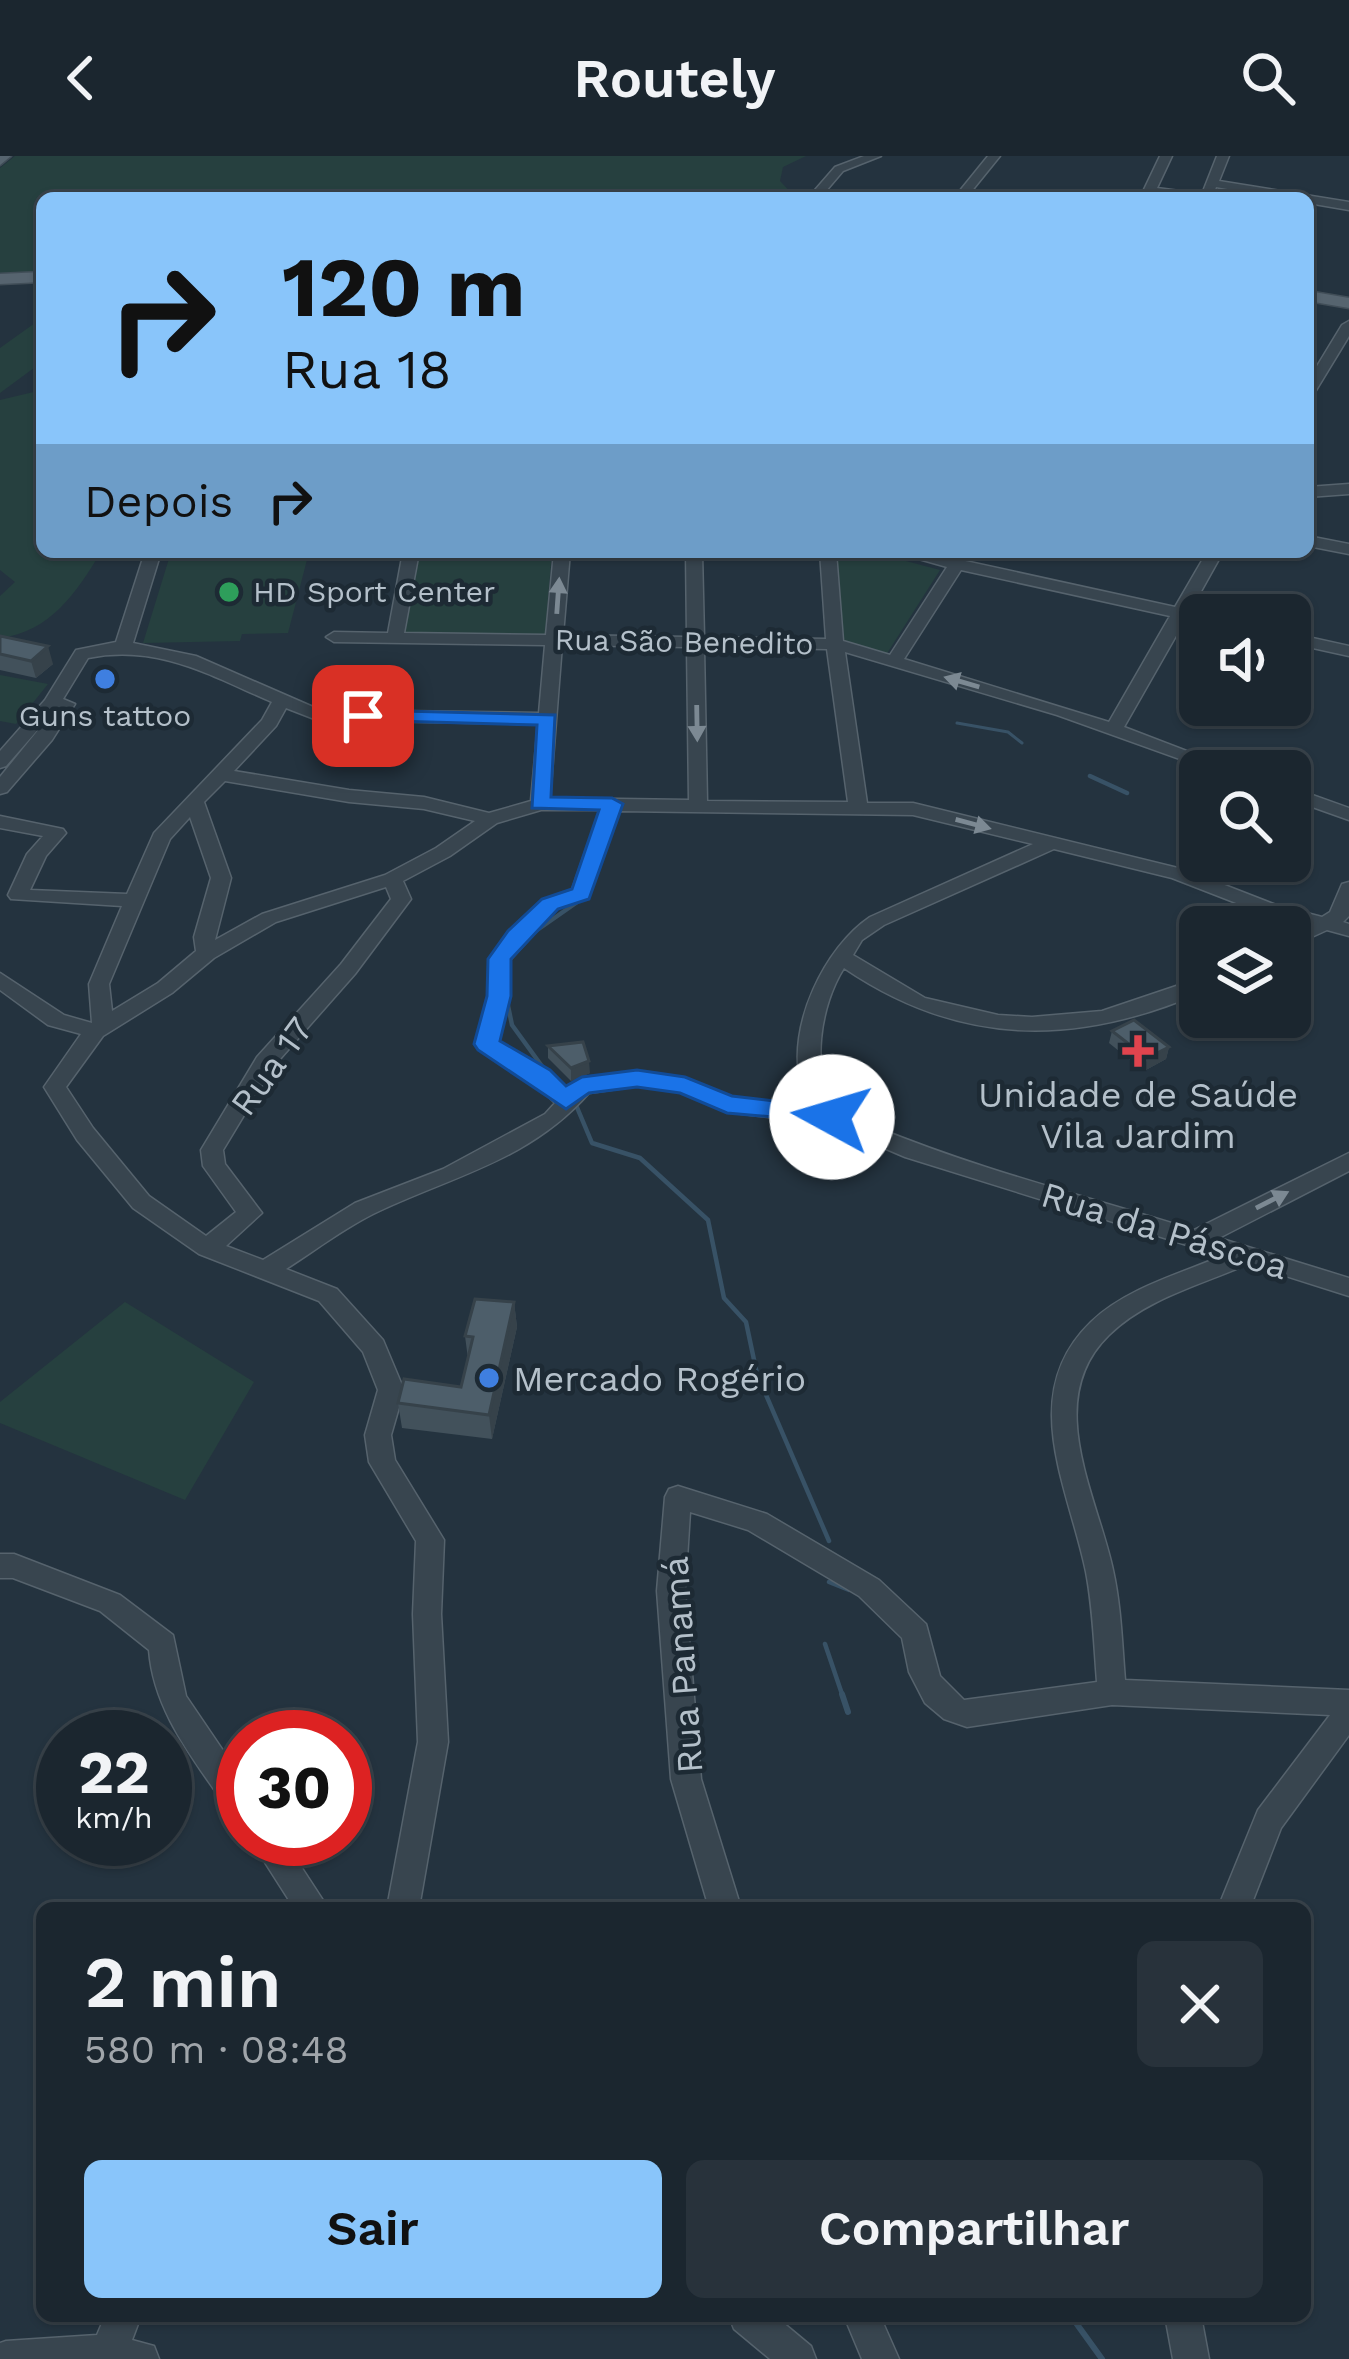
<!DOCTYPE html>
<html lang="pt">
<meta charset="utf-8">
<style>
:root{--surface:#1b262f;--page:#28323b;--text:#f1f3f6;--muted:#a0a5aa;--line:#39434b;--accent:#89c5fa}
body{margin:0;font-family:"Work Sans",sans-serif;background:var(--page);color:var(--text);height:100vh;display:flex;flex-direction:column;font-size:45px;white-space:nowrap}
*{box-sizing:border-box;margin:0}
p{font-size:39px;color:var(--muted)}
.icon{flex:none;width:66px;height:66px;fill:none;stroke:currentColor;stroke-width:2;stroke-linecap:round;stroke-linejoin:round}
.map{position:relative;flex:1;overflow:hidden}
.drawer{position:absolute;left:36px;top:1746px;width:1275px;height:420px;display:flex;flex-direction:column;background:var(--surface);border-radius:18px;box-shadow:0 3px 9px #0004,0 0 0 3px var(--line)}
.drawer>*{flex:none}
.guide{position:absolute;left:36px;top:36px;width:1278px;height:366px;border-radius:18px;box-shadow:0 3px 9px #0004,0 0 0 3px var(--line);background:#89c5fa;color:#111;overflow:hidden}
.tools{position:absolute;left:1179px;top:438px;display:grid;gap:24px}
.tools a{display:grid;place-items:center;width:132px;height:132px;border-radius:18px;background:var(--surface);box-shadow:0 3px 9px #0004,0 0 0 3px var(--line);font-size:60px}
.speed{position:absolute;left:36px;top:1554px;display:flex;gap:24px;font-size:60px;font-weight:700;text-align:center}
.speed>*{display:grid;place-content:center;width:156px;height:156px;border-radius:50%;background:var(--surface);box-shadow:0 3px 9px #0004,0 0 0 3px var(--line);line-height:1}
.speed small{font-size:30px;font-weight:400}
.speed .limit{border:18px solid #d22;background:#fff;color:#111}
.pin{position:absolute;display:grid;place-items:center;width:102px;height:102px;color:#fff;margin:-51px;border-radius:24px;box-shadow:0 6px 18px #0006}
.me{position:absolute;width:132px;margin:-66px;rotate:276deg;stroke-linejoin:round;filter:drop-shadow(0 0 9px #0008)}
.turn{display:flex;align-items:center;gap:42px;height:252px;padding:0 48px;font-size:54px}
.turn .icon{width:156px;height:156px;stroke-width:2.5}
.turn b{display:block;font-size:84px;line-height:102px}
.then{display:flex;align-items:center;height:114px;padding:0 48px;background:#0003;gap:24px;font-size:45px}
.round{display:grid;place-items:center;flex:none;width:126px;height:126px;border-radius:18px;background:var(--page)}
.summary{display:flex;align-items:center;justify-content:space-between;height:204px;padding:0 48px}
h1{font-size:72px;font-weight:600;line-height:90px}
.primary-button{display:flex;gap:24px;margin-top:auto;padding:24px 48px}
.primary-button a{flex:1;height:138px;border-radius:18px;background:var(--accent);color:#111;font-size:48px;font-weight:600;line-height:138px;text-align:center}
.primary-button a+a{background:var(--page);color:var(--text)}
header{display:flex;justify-content:space-between;align-items:center;height:156px;padding:0 48px;background:var(--surface);font-size:54px;font-weight:600}
.map>svg:first-child{display:block}
.green{fill:#26403f}
.lines{fill:none;stroke-linecap:round;stroke-linejoin:round}
.stream-far2{stroke:#385266;stroke-width:3}
.stream-far1{stroke:#385266;stroke-width:4.5}
.stream{stroke:#385266;stroke-width:6}
.minor-casing{stroke:#56636d;stroke-width:3}
.major-casing{stroke:#414e58;stroke-width:3}
.minor{fill:#38454f;fill-rule:evenodd}
.major{fill:#56646f;fill-rule:evenodd}
.wall{fill:#42515b}
.shaded-wall{fill:#36424a}
.building{fill:#4d5e6a;stroke:#36424a;stroke-width:3}
.oneway{fill:#7c8993}
.route{fill:#1a73e8;stroke:#114b97;stroke-width:3}
.leisure-dot{fill:#2e9e5b;stroke:#1d2a34;stroke-width:4.5}
.shop-dot{fill:#3f7fe0;stroke:#1d2a34;stroke-width:4.5}
.health-dot{fill:#e0444e;stroke:#1d2a34;stroke-width:4.5}
.labels{text-anchor:middle;stroke-width:9;stroke-linejoin:round;paint-order:stroke}
.far-poi-label{font-size:30px;fill:#b4c0ca;stroke:#1d2a34;text-anchor:start}
.far-street-label{font-size:30px;fill:#b4c0ca;stroke:#1d2a34}
.street-label{font-size:36px;fill:#b4c0ca;stroke:#1d2a34}
.poi-label{font-size:36px;fill:#b4c0ca;stroke:#1d2a34}
</style>
<header><svg class="icon" aria-label="back" viewBox="0 0 24 24"><path d="M15 5l-7 7 7 7"/></svg>Routely<svg class="icon" aria-label="search" viewBox="0 0 24 24"><circle cx="10" cy="10" r="6"/><path d="M15 15l6 6"/></svg></header>
<div class="map">
<svg width="1349" height="2203" viewBox="0 0 1349 2203">
<rect width="100%" height="100%" fill="#24333f"/>
<!-- green -->
<path class="green" d="M15 0H806L783 11 780 25 796 42H42V116L0 117V12Z
M42 162V206L0 237V192Z
M42 234V396H101C76 437 50 476 0 482V440L15 426 0 414V244Z
M171 396H309L288 477 242 478 240 485 143 487Z
M419 396H552L545 478 403 479Z
M836 396H872L940 414 886 499 843 487Z
M0 519 48 528 16 568 0 565Z
M125 1146 254 1226 185 1344 0 1267V1246Z"/>
<g class="lines">
<!-- stream-far2 -->
<path class="stream-far2" d="M957 567 1008 576 1022 587"/>
<!-- stream-far1 -->
<path class="stream-far1" d="M1090 620 1127 637
M530 779 583 742
M507 845 512 869 544 913
M576 949 592 987 640 1002 708 1064 724 1142 746 1166 757 1218 829 1385
M829 1426 849 1434
M825 1488 843 1541"/>
<!-- stream -->
<path class="stream" d="M842 1538 848 1556
M1071 2160 1102 2203"/>
<!-- minor casing -->
<g class="minor-casing">
<path id="minor" d="M864 0H881L843 15 820 42H808L835 11Z
M988 0H1000L966 42H954Z
M1160 0H1172L1157 32 1202 38 1217 0H1229L1219 25 1349 46V54L1308 47V42H1280L1216 31 1212 42H1140Z
M1349 165V180L1315 236 1308 240V225L1342 169Z
M1349 328V338L1308 341V331Z
M1308 380 1349 388V398L1308 390Z
M145 396H161L133 487 196 500 320 554 539 557 545 489 334 486 326 481 334 476 388 477 403 396H419L404 477 546 479 554 396H570L563 479 687 481 686 396H702L704 481 826 483 820 396H836L843 485 890 499 947 411 894 396H924L1175 451 1207 396H1223L1190 455 1206 459H1200V467L1185 464 1124 571 1239 615H1213L1057 559 845 496 867 647H913L1186 714 1276 749 1322 761 1330 756 1342 728 1349 726V760L1343 766 1349 768V780L1327 774 1290 791V777L1306 769 1262 757 1172 722 1054 693 884 769 862 784 853 799 925 842 998 859 1032 861 1102 855 1200 822V837C1074 891 959 890 844 812 821 848 808 917 838 952 846 962 866 966 878 972 980 1014 1089 1041 1194 1074L1349 997V1015L1219 1082 1349 1122V1140L1248 1108C1203 1128 1145 1143 1109 1179 1042 1244 1097 1339 1113 1414 1121 1450 1122 1487 1125 1524L1349 1534V1579L1281 1672 1250 1752H1218L1258 1654 1330 1559 1112 1549 967 1571 944 1563 925 1547 909 1516 902 1482 859 1440 748 1374 690 1356 685 1435 701 1623 741 1752H709L671 1623 657 1435 665 1341 669 1333 678 1330 767 1358 879 1424 926 1468 940 1520 964 1544 1097 1526C1094 1489 1093 1452 1086 1416 1069 1332 1016 1238 1091 1166 1125 1133 1179 1118 1222 1100L905 1001 828 968 727 956 681 936 637 930 589 937C528 1006 451 1020 373 1058 343 1073 314 1095 286 1113L337 1133 383 1184 404 1234 391 1279 395 1304 444 1384 441 1458 448 1586 419 1752H387L418 1586 413 1458 416 1385 369 1306 365 1279 378 1234 363 1196 319 1145 199 1098 133 1052 77 984 44 931 81 878 48 869 0 834V817L64 859 92 867 89 828 122 750 11 743 8 739 27 698 43 680 0 672V660L63 673 66 677 46 700 30 734 127 738 154 677 262 564 272 546C209 519 158 488 88 502L63 543 75 548 52 584 7 636 0 638V621L48 562 6 610 0 612V595L45 544 76 494 116 486ZM961 414 1170 460 1109 566 904 503ZM562 489 687 491 689 644 550 642ZM704 491 827 493 848 646 707 645ZM286 552 317 564 538 568 531 645 489 657 424 641 349 634 234 615 276 570ZM225 625 349 646 424 653 475 665 436 692 385 719 262 758 215 784 231 722 204 646ZM541 654H600L572 734 543 744 490 803 488 840 476 888 533 925 555 947 545 958 443 1013 355 1047 263 1104 226 1090 262 1057 225 1008 223 994 273 911 355 818 411 743 403 725 450 700 497 667ZM619 655 913 659 1033 688 870 761C825 791 786 871 801 927 803 935 811 944 815 951L731 941 685 922 637 916 582 923 567 933 549 915 498 885 510 840V804L557 752 588 742ZM190 661 211 722 194 781 196 795 158 827 112 855 109 828 170 683ZM386 731 391 743 341 808 257 901 201 994 203 1010 236 1056 206 1080 149 1040 93 972 66 931 103 880 172 837 214 802 276 766Z
M1290 477 1349 490V500L1290 487Z
M1290 631 1349 652V664L1290 643Z
M0 1398H14L120 1439 173 1479 186 1540 243 1624V1664L232 1660C197 1606 154 1559 149 1494L100 1455 13 1422H0Z
M250 1683H283L328 1752H294Z
M105 2160H141L132 2184 154 2190 159 2203H0V2187L6 2185 97 2179Z
M729 2160H775L811 2190 816 2203H770L734 2173Z
M844 2160H880L899 2203H862Z
M1165 2160H1201L1209 2203H1173Z"/>
</g>
<!-- major casing -->
<g class="major-casing">
<path id="major" d="M0 0H11L0 9Z
M42 116V126L0 128V118Z
M1308 135 1349 142V152L1308 145Z"/>
</g>
<!-- minor -->
<use href="#minor" class="minor"/>
<!-- major -->
<use href="#major" class="major"/>
</g>
<!-- wall -->
<path class="wall" d="M0 480 53 508 36 522 0 514Z
M1112 875 1169 891 1166 903 1144 915 1109 887Z
M548 890 590 917 571 925 548 902Z
M514 1146 517 1171 492 1283 402 1272 398 1247 461 1231 468 1203 465 1180Z"/>
<!-- shaded-wall -->
<path class="shaded-wall" d="M48 490 53 508 36 522 31 505Z
M1169 891 1166 903 1144 915 1147 902Z
M589 905 590 917 571 925V912Z
M514 1146 517 1171 492 1283 489 1259Z"/>
<!-- building -->
<path class="building" d="M0 480 48 490 31 505 0 498Z
M1134 864 1169 891 1147 902 1112 875Z
M583 886 589 905 571 912 548 890Z
M475 1143 514 1146 489 1259 398 1247 404 1223 461 1231 473 1181 465 1180Z"/>
<!-- one-way arrows -->
<defs><path id="oneway-solid" d="M-6-.8H1V-3.2L6.5 0L1 3.2V.8H-6Z" transform="scale(3)"/></defs>
<g class="oneway">
<use href="#oneway-solid" transform="translate(558 440) rotate(-86)"/>
<use href="#oneway-solid" transform="translate(962 526) rotate(-164)"/>
<use href="#oneway-solid" transform="translate(697 567) rotate(89)"/>
<use href="#oneway-solid" transform="translate(973 668) rotate(15)"/>
<use href="#oneway-solid" transform="translate(1272 1044) rotate(-27)"/>
</g>
<!-- route -->
<path class="route" d="M363 554 555 559 551 641 612 642 623 648 589 743 558 753 511 803V840L500 885 550 914 566 930 582 921 637 914 685 921 732 940 832 952 841 955 845 961 841 967 727 957 680 937 637 931 589 937 566 953 478 894 474 888 487 840 488 803 508 775 542 743 572 733 599 654 532 652 537 569 356 564 353 560Z"/>
<!-- markers -->
<circle class="leisure-dot" cx="229" cy="436" r="12"/>
<g class="shop-dot">
<circle cx="105" cy="523" r="12"/>
<circle cx="489" cy="1222" r="12"/>
</g>
<path class="health-dot" d="M1132 877h12v12h12v12h-12v12h-12v-12h-12v-12h12z"/>
<g class="labels">
<!-- far-poi labels -->
<g class="far-poi-label">
<text x="253" y="446">HD Sport Center</text>
<text x="105" y="570" text-anchor="middle">Guns tattoo</text>
</g>
<!-- far-street labels -->
<g class="far-street-label">
<text transform="translate(684 486) rotate(1)" y="10">Rua São Benedito</text>
</g>
<!-- street labels -->
<g class="street-label">
<text transform="translate(271 910) rotate(-54)" y="13">Rua 17</text>
<text transform="translate(1165 1074) rotate(17)" y="13">Rua da Páscoa</text>
<text transform="translate(682 1509) rotate(-94)" y="13">Rua Panamá</text>
</g>
<!-- poi labels -->
<g class="poi-label">
<text x="1138" y="951">Unidade de Saúde<tspan x="1138" dy="41">Vila Jardim</tspan></text>
<text x="513" y="1235" text-anchor="start">Mercado Rogério</text>
</g>
</g>
</svg>
<div class="tools">
<a><svg class="icon" aria-label="sound" viewBox="0 0 24 24"><path d="M4 9h4l5-4v14l-5-4H4zM17 9q2 3 0 6"/></svg></a>
<a><svg class="icon" aria-label="search" viewBox="0 0 24 24"><circle cx="10" cy="10" r="6"/><path d="M15 15l6 6"/></svg></a>
<a><svg class="icon" aria-label="layers" viewBox="0 0 24 24"><path d="M12 4l9 5-9 5-9-5zM3 14l9 5 9-5"/></svg></a>
</div>
<div class="speed"><div>22<small>km/h</small></div><div class="limit">30</div></div>
<div class="pin" style="left:363px;top:560px;background:#d93025"><svg class="icon" aria-label="arrive" viewBox="0 0 24 24"><path d="M6 21V4h12l-3 4 3 4H6"/></svg></div>
<svg class="me" style="left:832px;top:961px" viewBox="-20 -20 40 40"><circle r="19" fill="#fff"/><path d="M0-13L10 11 0 6-10 11z" fill="#1a73e8"/></svg>
<div class="guide">
<div class="turn"><svg class="icon" aria-label="right" viewBox="0 0 24 24"><path d="M7 20v-9h11M14 6l5 5-5 5"/></svg><div><b>120 m</b>Rua 18</div></div>
<div class="then">Depois<svg class="icon" aria-label="right" viewBox="0 0 24 24"><path d="M7 20v-9h11M14 6l5 5-5 5"/></svg></div>
</div>
<section class="drawer">
<div class="summary"><div><h1>2 min</h1><p>580 m · 08:48</p></div><a class="round"><svg class="icon" aria-label="close" viewBox="0 0 24 24"><path d="M6 6l12 12M18 6L6 18"/></svg></a></div>
<div class="primary-button"><a>Sair</a><a>Compartilhar</a></div>
</section>
</div>
